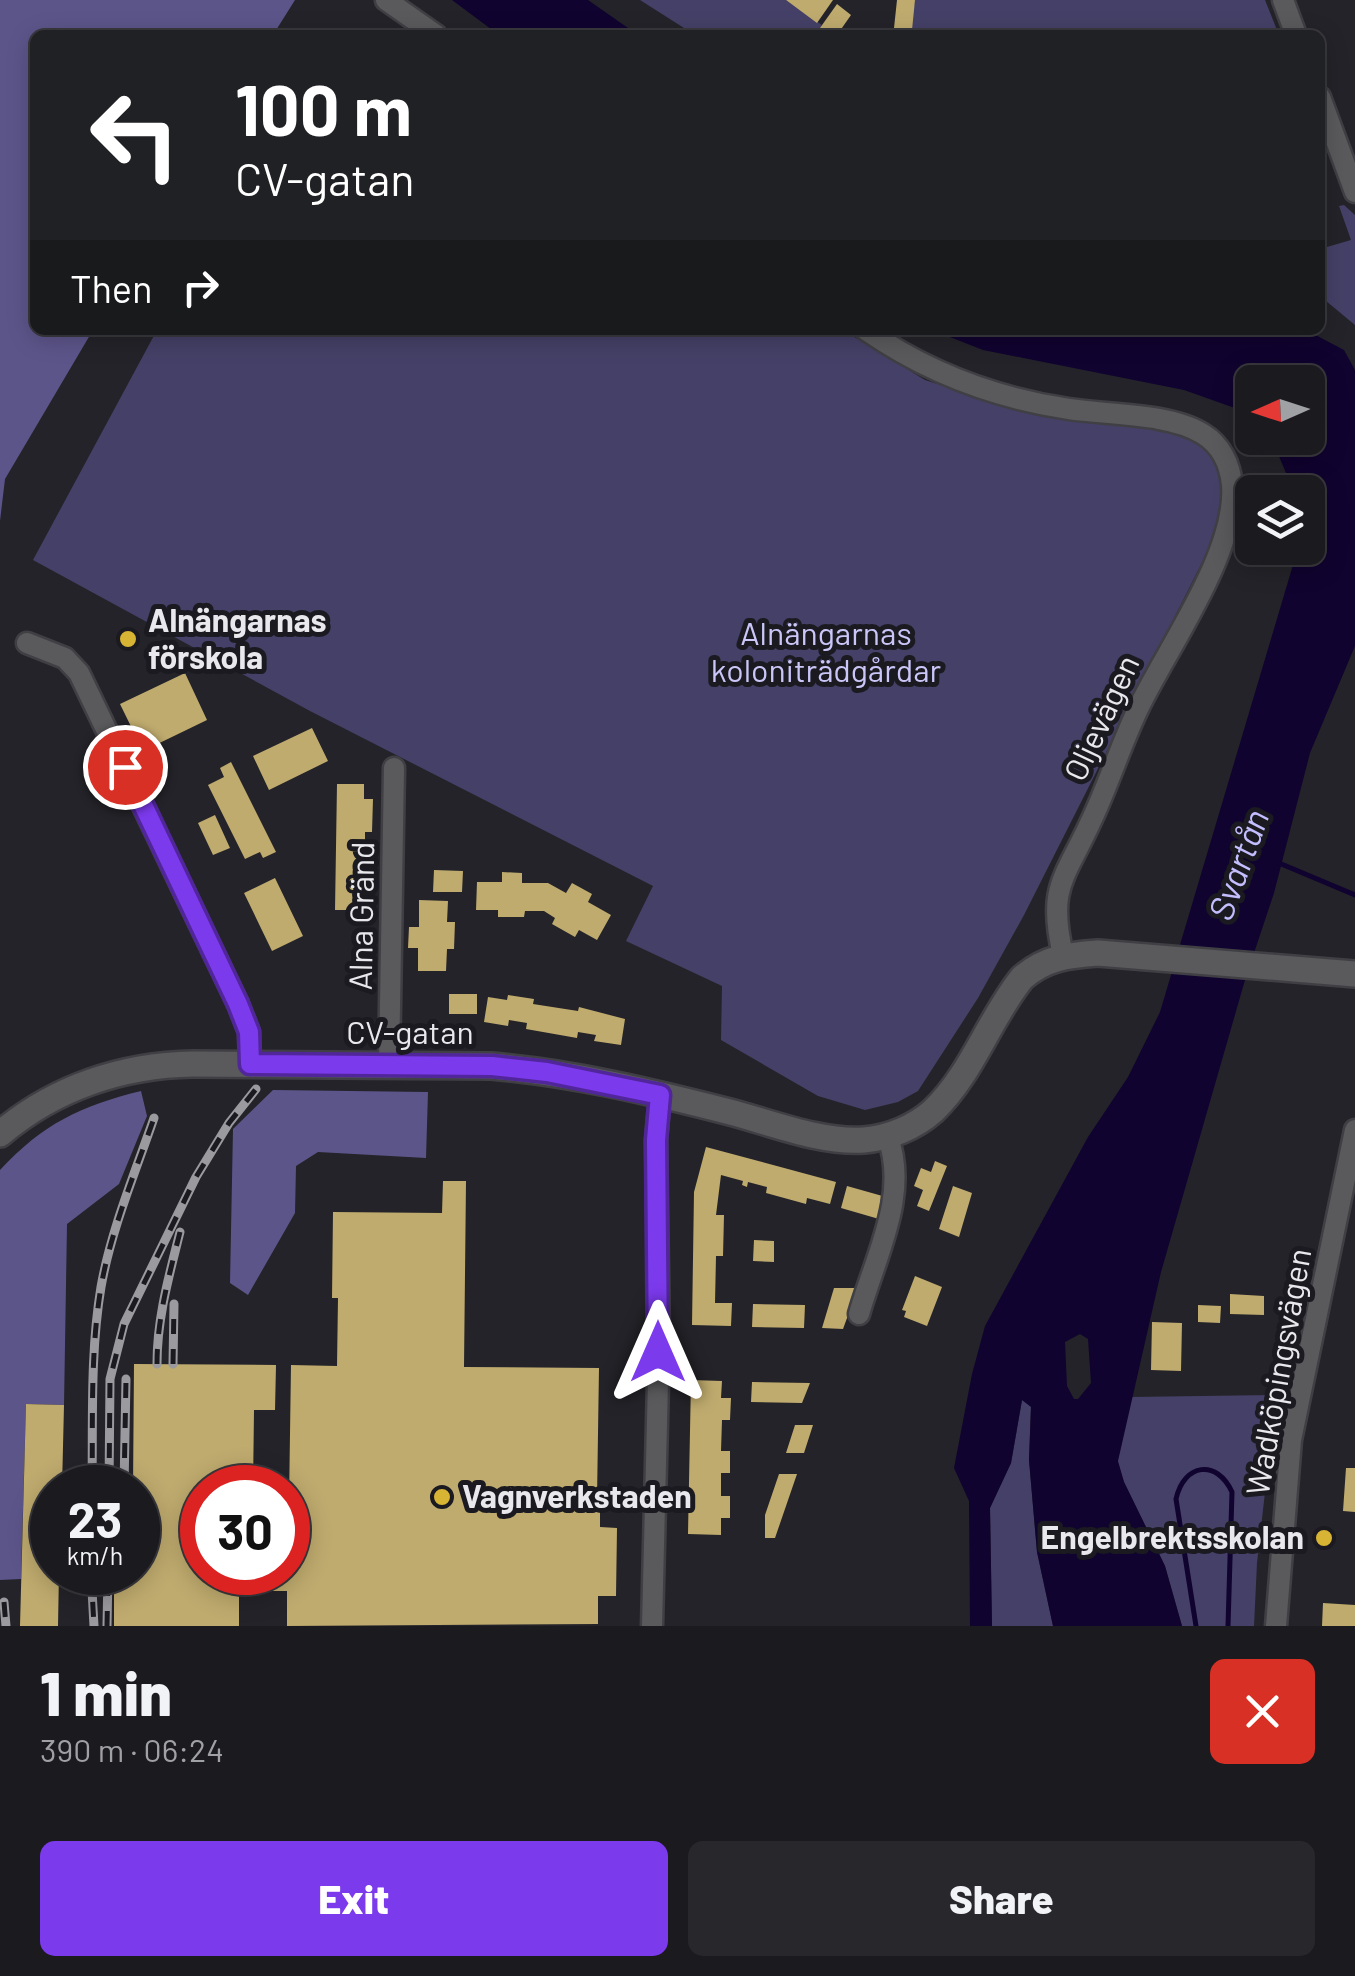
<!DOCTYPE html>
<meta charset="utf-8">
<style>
:root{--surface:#1b1a1f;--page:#28272c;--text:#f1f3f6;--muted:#a0a1a4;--line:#39383d;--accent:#7c3aed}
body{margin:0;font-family:Barlow,sans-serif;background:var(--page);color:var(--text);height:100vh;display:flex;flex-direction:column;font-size:38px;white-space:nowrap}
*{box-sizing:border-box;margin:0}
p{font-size:32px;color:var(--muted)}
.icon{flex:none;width:55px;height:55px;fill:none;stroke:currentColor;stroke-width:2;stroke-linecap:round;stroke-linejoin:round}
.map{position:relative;height:1626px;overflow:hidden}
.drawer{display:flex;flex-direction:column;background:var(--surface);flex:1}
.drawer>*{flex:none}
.banner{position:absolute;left:30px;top:30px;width:1295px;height:305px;border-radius:15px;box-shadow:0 5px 25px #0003,0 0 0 2px var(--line);background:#202124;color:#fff;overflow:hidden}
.needle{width:65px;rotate:267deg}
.controls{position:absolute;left:1235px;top:365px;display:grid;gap:20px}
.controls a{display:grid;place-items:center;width:90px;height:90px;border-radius:15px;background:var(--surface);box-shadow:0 5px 25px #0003,0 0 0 2px var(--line);font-size:50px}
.speed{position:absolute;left:30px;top:1465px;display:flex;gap:20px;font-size:50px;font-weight:700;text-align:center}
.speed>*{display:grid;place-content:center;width:130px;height:130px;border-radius:50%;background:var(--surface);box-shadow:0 5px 25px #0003,0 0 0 2px var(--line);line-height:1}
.speed small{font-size:25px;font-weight:400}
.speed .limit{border:15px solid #d22;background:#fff;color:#111}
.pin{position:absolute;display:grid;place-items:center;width:85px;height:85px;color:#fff;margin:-42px;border:5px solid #fff;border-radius:50%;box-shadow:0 2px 10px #0007}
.me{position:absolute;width:110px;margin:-55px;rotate:0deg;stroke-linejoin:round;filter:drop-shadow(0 0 8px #0008)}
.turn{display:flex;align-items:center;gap:35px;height:210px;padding:0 40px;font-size:45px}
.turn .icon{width:130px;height:130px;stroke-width:2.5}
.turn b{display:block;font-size:70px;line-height:85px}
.then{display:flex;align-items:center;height:95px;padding:0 40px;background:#0003;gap:20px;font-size:38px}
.round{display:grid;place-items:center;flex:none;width:105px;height:105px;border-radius:15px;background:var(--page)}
.headline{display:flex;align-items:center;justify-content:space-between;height:170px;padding:0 40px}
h1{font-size:60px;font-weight:800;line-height:75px}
.primary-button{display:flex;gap:20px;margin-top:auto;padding:20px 40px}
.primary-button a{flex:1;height:115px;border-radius:15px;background:var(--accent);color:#fff;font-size:40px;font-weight:800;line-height:115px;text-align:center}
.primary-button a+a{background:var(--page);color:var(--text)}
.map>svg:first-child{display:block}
.green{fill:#454067}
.forest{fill:#5c558a}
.water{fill:#10032f;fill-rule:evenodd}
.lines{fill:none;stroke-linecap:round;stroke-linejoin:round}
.stream{stroke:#10032f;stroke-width:5}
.building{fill:#bfab6e}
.minor-casing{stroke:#403f44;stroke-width:25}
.tertiary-casing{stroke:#403f44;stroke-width:30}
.minor{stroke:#5a5a5d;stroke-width:20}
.tertiary{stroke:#5a5a5d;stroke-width:25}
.rail-casing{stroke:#9b9a9f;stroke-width:9}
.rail{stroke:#1a1a20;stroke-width:5;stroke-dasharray:15;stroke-linecap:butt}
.route-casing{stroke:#51269a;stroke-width:25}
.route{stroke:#7c3aed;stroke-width:18}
.poi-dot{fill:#d8b434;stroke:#1a1a20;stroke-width:4}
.labels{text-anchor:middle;stroke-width:10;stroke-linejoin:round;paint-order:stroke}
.poi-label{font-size:32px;font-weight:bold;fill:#e9e9ed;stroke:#1a1a20;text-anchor:start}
.park-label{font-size:32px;fill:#cac6f7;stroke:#1a1a20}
.street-label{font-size:32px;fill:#e9e9ed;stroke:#1a1a20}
.water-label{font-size:35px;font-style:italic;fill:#c4beff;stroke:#1a1a20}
</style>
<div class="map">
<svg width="1355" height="1626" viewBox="0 0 1355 1626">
<rect width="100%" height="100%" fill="#242329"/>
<!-- green -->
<path class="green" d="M640 0H786L822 25 815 35H695Z
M915 0H1265L1279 35H909Z
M1344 205 1355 215V325L1320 296V249L1351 240 1339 206Z
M157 330H843L925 380 1017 409 1176 431C1230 454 1226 479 1218 531L1024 915 978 998 918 1091 898 1102 865 1110 818 1096 721 1040 722 986 626 941 653 886 310 711 33 560Z
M1276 1395 1257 1563 1254 1626H1182L1165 1566 1124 1482 1117 1461 1130 1397Z
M1022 1400 1031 1406 1029 1460 1037 1552 1053 1626H992L990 1508 1011 1463Z"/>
<!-- forest -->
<path class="forest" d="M0 0H295L273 35H35V330H93L5 479 0 521Z
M273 1090 428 1092 426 1158 318 1152 296 1166 295 1213 248 1295 230 1283 233 1129Z
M141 1091 147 1116 119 1184 67 1224 64 1405 26 1404 21 1579 0 1580V1170C43 1124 80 1106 141 1091Z"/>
<!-- water -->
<path class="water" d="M452 0H588L638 35H499Z
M932 330H1306L1344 350 1355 370V646L1310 753 1274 893 1245 980 1161 1272 1118 1461 1124 1482 1165 1566 1182 1626H1053L1037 1552 1029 1460 1031 1407 1022 1400 1011 1463 990 1508 992 1626H970L969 1501 954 1468 972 1374 985 1326 1088 1137 1128 1077 1160 1012 1298 548H1308V492H1294L1278 454 1266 438H1308V382H1252V420L1246 412 1184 390 983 350ZM1080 1334 1088 1339 1091 1383 1078 1399H1074L1067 1386 1065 1342Z"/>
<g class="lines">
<!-- stream -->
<path class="stream" d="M1279 863 1355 895
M1196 1626 1176 1499C1184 1463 1217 1459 1232 1492L1228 1626"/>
</g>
<!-- building -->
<path class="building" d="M786 0H833L817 23Z
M897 0H915L912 30 894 28Z
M837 4 851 15 837 35H815Z
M185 673 207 720 143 751 120 704Z
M312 728 328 761 269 790 253 756Z
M231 762 276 852 263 858 260 852 245 859 208 785 224 777 220 768Z
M337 784H364V799H373L372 832H365V859H373L372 895H364V910H335Z
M215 815 230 848 213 855 198 823Z
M434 870 463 871 462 892H433Z
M502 872 522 873V883H548L566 893 572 883 592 894 588 902 611 915 597 940 579 930 575 937 552 924 555 918 544 911H525L524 917H498V910H476L477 882H502Z
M275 878 303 936 272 951 244 893Z
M419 900 448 901 447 922H455L454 949H447L446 971H418V948H408L409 927H419Z
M449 994H477V1014H449Z
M508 995 534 999 533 1004 578 1011 579 1007 625 1019 621 1045 594 1041 596 1035 578 1032 577 1038 526 1029 527 1023 509 1020 508 1026 484 1022 488 997 507 1000Z
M706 1147 836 1182 830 1204 807 1198 806 1204 766 1193 767 1187 748 1182 747 1187 742 1185 743 1181 721 1175 716 1215H724L723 1256H716L715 1303H732L731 1326 692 1325 694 1192Z
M935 1161 947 1166 929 1211 917 1206 923 1190 914 1186 921 1168 931 1172Z
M443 1181H466L464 1367 599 1368 597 1499H600V1527L617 1528 616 1596H598V1624L287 1626V1591H239V1626H114V1572H138V1488H133L134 1364 276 1365 275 1410H254L253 1488H202V1572H288L291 1365 337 1366 338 1298H332L333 1212 442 1213Z
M847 1186 886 1197 879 1219 841 1208Z
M953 1186 972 1193 959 1237 939 1229Z
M754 1240 774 1241V1262L753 1261Z
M915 1276 942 1287 927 1326 904 1317 906 1311 902 1310Z
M834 1288H858L843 1329 822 1328Z
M1230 1294 1264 1296V1315L1230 1314Z
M753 1304 805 1305 804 1328 752 1327Z
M1198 1305 1221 1306 1220 1323 1198 1322Z
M1152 1322 1182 1323 1181 1371 1151 1370Z
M691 1380 722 1381 721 1398H731L730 1420H722L721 1451H730V1473H721V1496H730V1518H721V1535L688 1534Z
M752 1382 810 1383 802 1403 751 1402Z
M26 1404 64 1405 62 1488H52V1572H59L58 1626H20Z
M795 1425H813L804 1453H786Z
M1346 1468H1355V1512L1343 1511Z
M779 1474H797L775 1538H765V1515Z
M1323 1603 1355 1605V1626H1322Z"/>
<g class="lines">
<!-- minor casing -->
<g class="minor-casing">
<path id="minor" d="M386 0 436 35
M1283 0 1296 35
M1320 97 1355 192
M866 330C928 373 995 398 1069 409 1108 415 1170 413 1203 434 1221 445 1230 464 1232 485 1237 552 1168 647 1139 707 1121 744 1109 783 1092 819 1065 879 1047 886 1063 955
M27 643 65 658 79 673 238 1004 249 1032 250 1064
M389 1065 394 768
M859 1314C875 1257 910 1194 887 1135
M652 1626 659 1341 656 1140 660 1095
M1276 1626 1291 1440 1355 1130"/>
</g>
<!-- tertiary casing -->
<g class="tertiary-casing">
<path id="tertiary" d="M0 1134C54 1088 122 1065 193 1064L491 1066C573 1073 652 1092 730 1112 772 1123 821 1143 864 1140 889 1138 915 1127 933 1111 972 1074 989 1019 1022 978 1045 958 1068 955 1098 953L1355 974"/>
</g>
<!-- minor -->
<use href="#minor" class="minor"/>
<!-- tertiary -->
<use href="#tertiary" class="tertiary"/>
<!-- rail casing -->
<g class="rail-casing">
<path id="rail" d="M157 1364C157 1318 169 1276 180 1232
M173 1364 174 1304
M92 1488C93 1421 90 1353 101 1287 111 1230 135 1173 154 1118
M109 1488 110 1379 124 1324 196 1177 229 1123 256 1089
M124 1488 126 1379
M91 1572 94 1626
M4 1602 6 1626
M107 1626 108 1572"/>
</g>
<!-- rail -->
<use href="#rail" class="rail"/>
</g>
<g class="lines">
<!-- route casing -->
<g class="route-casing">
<path id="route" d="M125 767 238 1004 249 1032 250 1064 492 1066 547 1072 660 1095 656 1140 658 1352"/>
</g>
<!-- route -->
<use href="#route" class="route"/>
</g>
<!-- markers -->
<g class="poi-dot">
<circle cx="128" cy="639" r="10"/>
<circle cx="442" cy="1497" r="10"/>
<circle cx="1324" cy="1538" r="10"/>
</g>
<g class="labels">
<!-- poi labels -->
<g class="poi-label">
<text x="148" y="632">Alnängarnas<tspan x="148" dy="37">förskola</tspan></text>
<text x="462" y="1508">Vagnverkstaden</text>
<text x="1304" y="1549" text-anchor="end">Engelbrektsskolan</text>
</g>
<!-- park labels -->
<g class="park-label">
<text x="826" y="645">Alnängarnas<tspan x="826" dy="37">koloniträdgårdar</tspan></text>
</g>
<!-- street labels -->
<g class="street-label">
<text transform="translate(1102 718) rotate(-65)" y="11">Oljevägen</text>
<text transform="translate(362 916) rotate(-89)" y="11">Alna Gränd</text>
<text x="410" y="1044">CV-gatan</text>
<text transform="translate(1279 1372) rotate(-80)" y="11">Wadköpingsvägen</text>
</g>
<!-- water labels -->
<g class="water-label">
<text transform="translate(1239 865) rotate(-70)" y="12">Svartån</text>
</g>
</g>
</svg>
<div class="controls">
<a><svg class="needle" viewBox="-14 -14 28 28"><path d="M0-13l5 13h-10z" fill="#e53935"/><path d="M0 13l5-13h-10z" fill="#a0a1a4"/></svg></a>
<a><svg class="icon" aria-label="layers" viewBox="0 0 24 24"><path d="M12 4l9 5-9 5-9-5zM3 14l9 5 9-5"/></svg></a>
</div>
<div class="speed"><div>23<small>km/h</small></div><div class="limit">30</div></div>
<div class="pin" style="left:125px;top:767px;background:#d93025"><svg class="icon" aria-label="arrive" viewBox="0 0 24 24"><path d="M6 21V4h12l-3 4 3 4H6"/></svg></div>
<svg class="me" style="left:658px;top:1352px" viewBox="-20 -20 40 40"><path d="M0-17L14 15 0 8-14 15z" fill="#7c3aed" stroke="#fff" stroke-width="4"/></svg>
<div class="banner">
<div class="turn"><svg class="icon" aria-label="left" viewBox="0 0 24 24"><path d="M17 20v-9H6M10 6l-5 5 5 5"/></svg><div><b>100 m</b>CV-gatan</div></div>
<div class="then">Then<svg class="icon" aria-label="right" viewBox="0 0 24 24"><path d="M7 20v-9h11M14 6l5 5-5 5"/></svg></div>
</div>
</div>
<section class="drawer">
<div class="headline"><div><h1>1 min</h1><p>390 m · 06:24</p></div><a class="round" style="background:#d93025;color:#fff"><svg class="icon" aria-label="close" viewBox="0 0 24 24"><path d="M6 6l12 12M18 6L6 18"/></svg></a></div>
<div class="primary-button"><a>Exit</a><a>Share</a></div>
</section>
